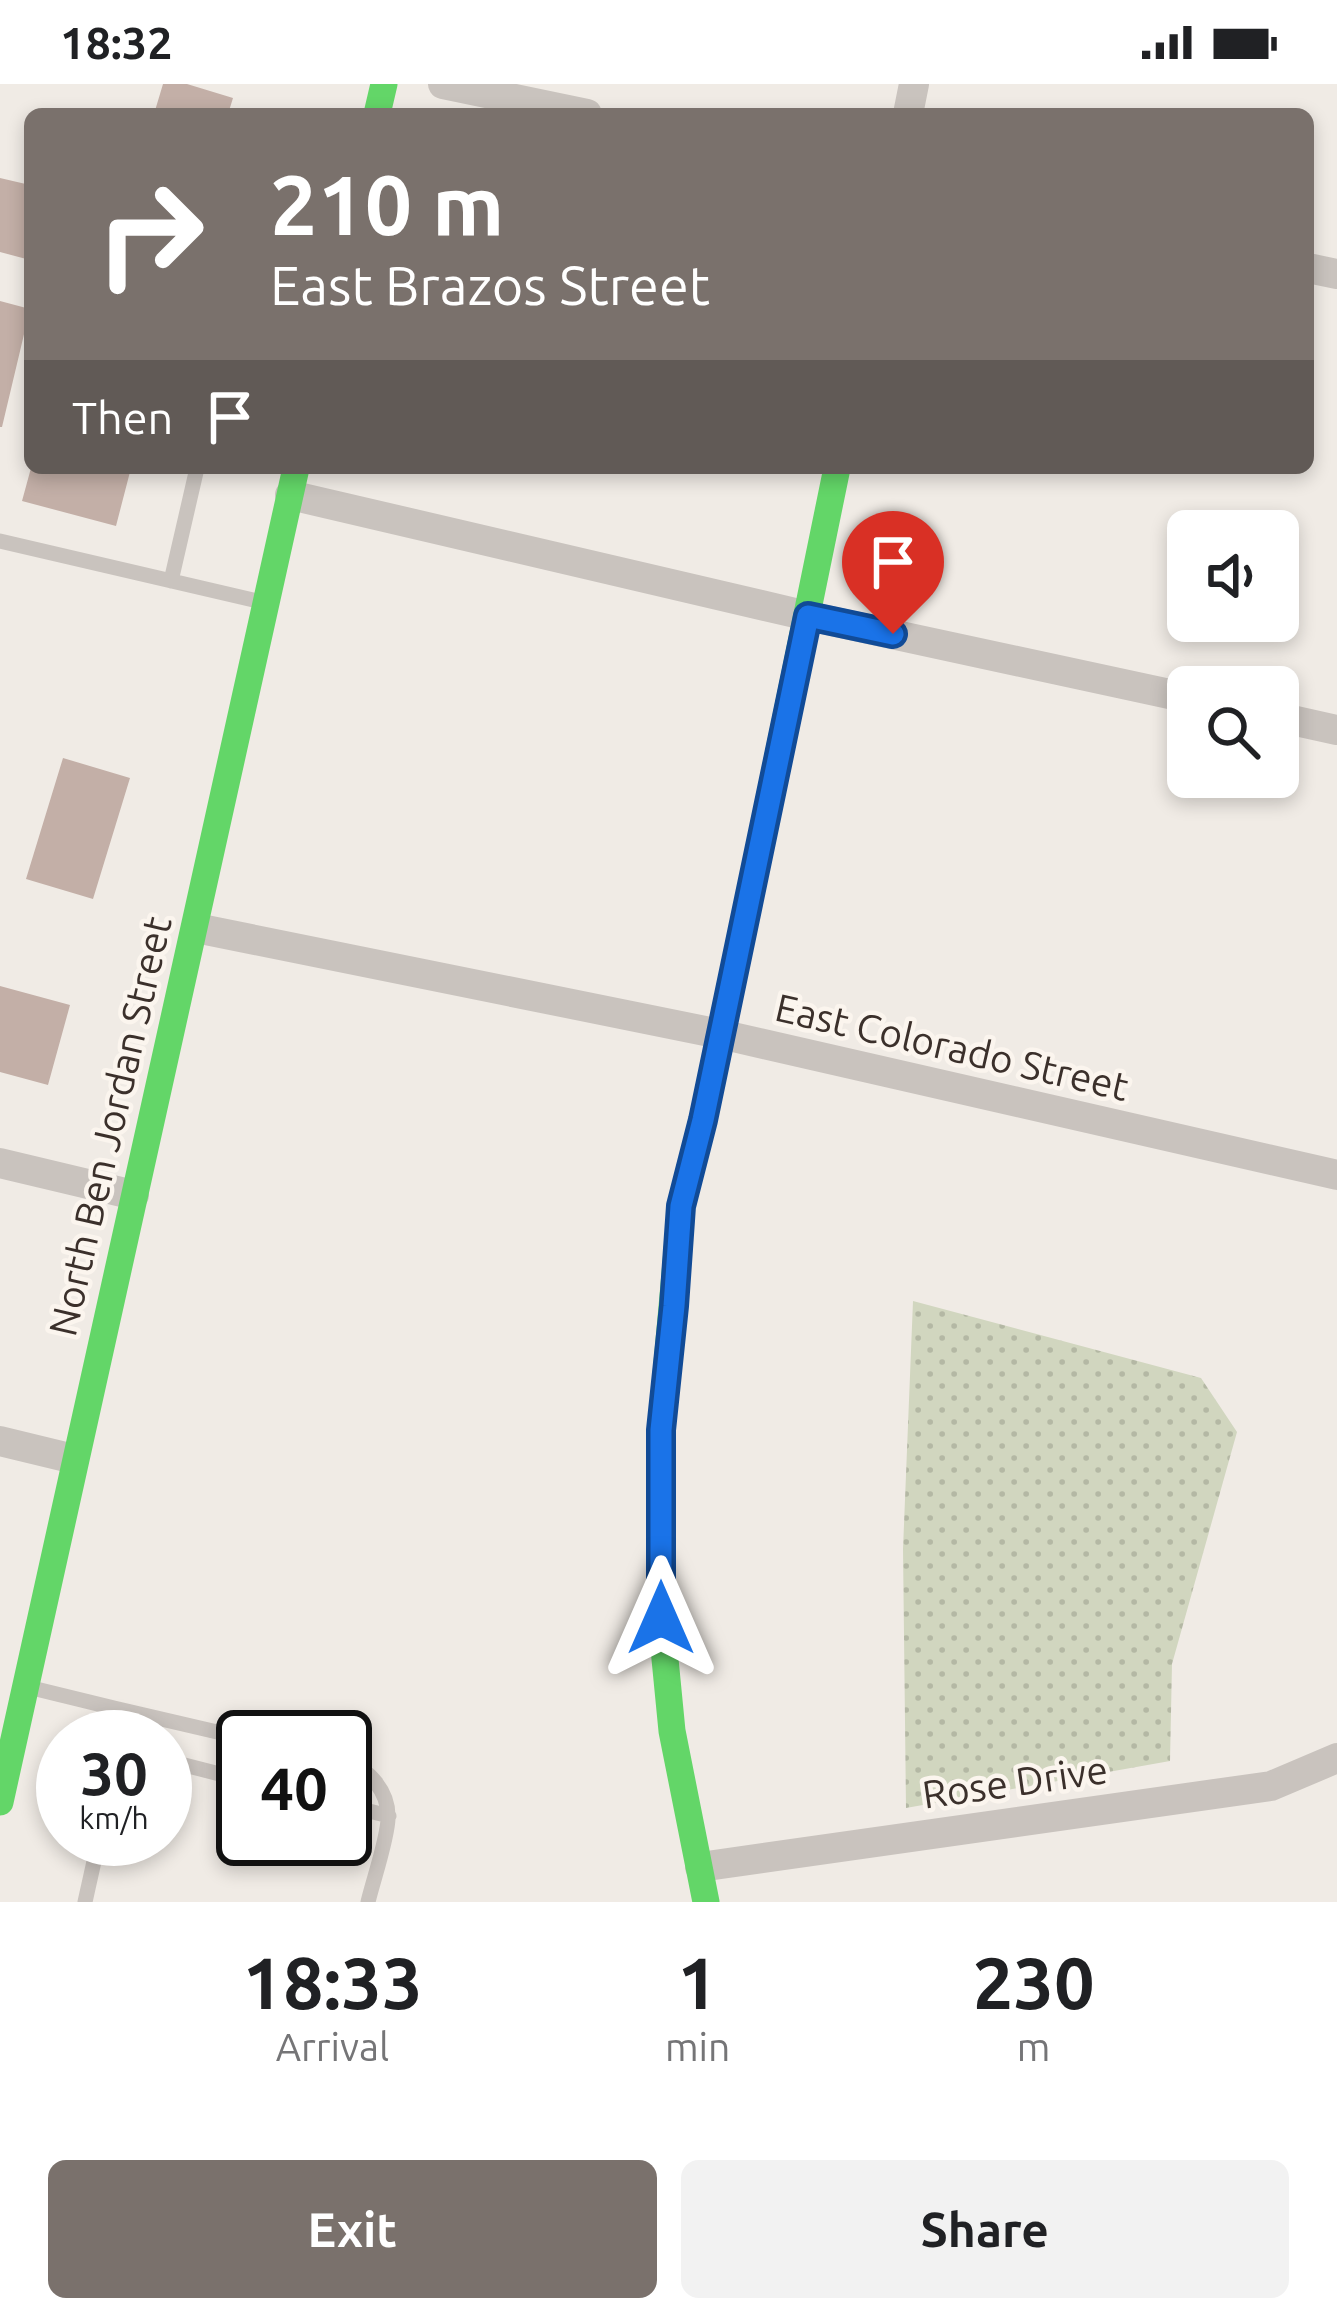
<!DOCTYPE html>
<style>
:root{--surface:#fff;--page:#f2f2f2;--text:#202124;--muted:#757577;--accent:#7a716c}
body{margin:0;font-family:Ubuntu,sans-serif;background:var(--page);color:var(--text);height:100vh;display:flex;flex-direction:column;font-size:45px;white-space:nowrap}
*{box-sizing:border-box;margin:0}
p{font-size:39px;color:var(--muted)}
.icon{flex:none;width:66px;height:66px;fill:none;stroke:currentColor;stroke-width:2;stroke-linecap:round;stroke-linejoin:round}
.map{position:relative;height:1818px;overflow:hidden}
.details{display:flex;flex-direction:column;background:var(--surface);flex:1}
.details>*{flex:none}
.hud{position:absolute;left:24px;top:24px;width:1290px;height:366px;border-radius:18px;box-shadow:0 6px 18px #0003;background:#7a716c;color:#fff;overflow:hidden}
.fabs{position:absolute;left:1167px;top:426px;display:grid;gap:24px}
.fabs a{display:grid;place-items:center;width:132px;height:132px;border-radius:18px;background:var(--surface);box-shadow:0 6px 18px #0003;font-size:60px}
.speed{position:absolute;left:36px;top:1626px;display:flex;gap:24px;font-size:60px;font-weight:700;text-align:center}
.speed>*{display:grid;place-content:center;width:156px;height:156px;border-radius:50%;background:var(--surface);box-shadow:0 6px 18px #0003;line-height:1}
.speed small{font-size:30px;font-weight:400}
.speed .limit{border:6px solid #111;border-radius:18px;background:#fff;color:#111}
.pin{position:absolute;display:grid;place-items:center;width:102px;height:102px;color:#fff;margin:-123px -51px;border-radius:50% 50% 50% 0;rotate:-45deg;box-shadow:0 0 12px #0007}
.pin .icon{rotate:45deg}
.me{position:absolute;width:132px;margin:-66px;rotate:0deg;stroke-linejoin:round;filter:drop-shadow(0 0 9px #0008)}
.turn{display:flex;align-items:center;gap:42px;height:252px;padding:0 48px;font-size:54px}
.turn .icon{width:156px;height:156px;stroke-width:2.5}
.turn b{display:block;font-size:84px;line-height:102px}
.then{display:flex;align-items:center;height:114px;padding:0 48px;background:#0003;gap:24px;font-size:45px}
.eta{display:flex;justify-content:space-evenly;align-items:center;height:204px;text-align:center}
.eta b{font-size:72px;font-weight:600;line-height:84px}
.cta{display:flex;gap:24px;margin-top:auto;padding:24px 48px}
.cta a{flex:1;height:138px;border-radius:18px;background:var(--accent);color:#fff;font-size:48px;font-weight:600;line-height:138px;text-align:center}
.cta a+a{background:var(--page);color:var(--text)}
.status{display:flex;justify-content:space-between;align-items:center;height:84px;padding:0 60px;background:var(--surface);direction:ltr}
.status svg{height:33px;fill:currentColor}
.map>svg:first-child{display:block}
.park{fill:url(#park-dots)}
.building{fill:#c3afa7}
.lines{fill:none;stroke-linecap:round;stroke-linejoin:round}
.lane{stroke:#c9c3be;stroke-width:15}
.street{stroke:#c9c3be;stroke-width:30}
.fast{stroke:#63d668;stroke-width:27}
.route-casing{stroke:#114b97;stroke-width:30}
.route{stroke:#1a73e8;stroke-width:21}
.labels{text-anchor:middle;stroke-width:9;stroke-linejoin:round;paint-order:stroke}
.street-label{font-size:39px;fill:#3b302b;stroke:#fbf5ee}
</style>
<div class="status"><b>18:32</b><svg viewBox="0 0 49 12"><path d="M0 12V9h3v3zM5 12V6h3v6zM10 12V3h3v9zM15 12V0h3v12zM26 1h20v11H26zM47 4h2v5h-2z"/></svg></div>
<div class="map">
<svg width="1337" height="1818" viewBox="0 0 1337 1818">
<defs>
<pattern id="park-dots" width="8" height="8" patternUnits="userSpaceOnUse" patternTransform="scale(3)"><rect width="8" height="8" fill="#d1d6bf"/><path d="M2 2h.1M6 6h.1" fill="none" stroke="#b4b8a4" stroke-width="1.8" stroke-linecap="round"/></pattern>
</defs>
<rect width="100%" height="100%" fill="#f0ebe5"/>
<!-- park -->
<path class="park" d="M913 1217 1201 1294 1237 1348 1172 1580 1170 1677 906 1724 903 1465Z"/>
<!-- building -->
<path class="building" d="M163 0H187L233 14 228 30H154Z
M0 94 30 101V176L0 168Z
M0 217 30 225 2 343H0Z
M31 384H131L116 442 22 417Z
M63 674 130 694 93 815 26 795Z
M0 902 70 921 48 1001 0 988Z"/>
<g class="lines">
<!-- lane -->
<path class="lane" d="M0 457 266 519
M171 497 197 384
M28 1603 114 1624 119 1653
M114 1624 243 1654
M165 1676 243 1696
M345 1678C369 1684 389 1708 388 1734 388 1753 373 1797 368 1818
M345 1721 389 1732
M85 1818 99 1755"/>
<!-- street -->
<path class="street" d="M443 0 587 30
M908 30 914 0
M1308 184 1337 190
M290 411 808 532 1188 614
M1278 633 1337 646
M196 844 720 950 1337 1091
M0 1079 134 1111
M0 1357 74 1375
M700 1783 1271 1702 1337 1674"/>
<!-- fast -->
<path class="fast" d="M377 30 384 0
M0 1718 296 384
M706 1818 672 1647 661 1534V1346L681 1122 703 1037 837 384"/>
</g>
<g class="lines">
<!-- route casing -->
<g class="route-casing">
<path id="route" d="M661 1534V1346L674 1222 681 1122 703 1036 808 532 893 550"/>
</g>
<!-- route -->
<use href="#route" class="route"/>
</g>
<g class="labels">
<!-- street labels -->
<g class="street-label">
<text transform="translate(952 963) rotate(13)" y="14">East Colorado Street</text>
<text transform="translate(110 1042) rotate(-77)" y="14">North Ben Jordan Street</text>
<text transform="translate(1015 1698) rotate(-8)" y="14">Rose Drive</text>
</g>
</g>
</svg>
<div class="fabs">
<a><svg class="icon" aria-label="sound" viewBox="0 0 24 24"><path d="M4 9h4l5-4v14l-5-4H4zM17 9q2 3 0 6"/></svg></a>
<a><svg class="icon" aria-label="search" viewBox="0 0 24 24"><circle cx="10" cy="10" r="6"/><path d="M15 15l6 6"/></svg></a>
</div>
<div class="speed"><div>30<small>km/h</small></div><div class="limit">40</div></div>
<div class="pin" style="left:893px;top:550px;background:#d93025"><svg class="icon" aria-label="arrive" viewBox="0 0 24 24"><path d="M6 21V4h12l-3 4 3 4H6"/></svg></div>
<svg class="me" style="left:661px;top:1534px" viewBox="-20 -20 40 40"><path d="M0-17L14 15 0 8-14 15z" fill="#1a73e8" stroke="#fff" stroke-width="4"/></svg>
<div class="hud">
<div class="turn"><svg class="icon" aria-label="right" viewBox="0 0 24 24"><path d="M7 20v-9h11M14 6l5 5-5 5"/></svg><div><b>210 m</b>East Brazos Street</div></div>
<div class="then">Then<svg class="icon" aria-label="arrive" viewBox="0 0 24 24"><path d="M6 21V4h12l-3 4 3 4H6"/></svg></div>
</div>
</div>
<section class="details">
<div class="eta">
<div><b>18:33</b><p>Arrival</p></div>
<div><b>1</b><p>min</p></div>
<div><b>230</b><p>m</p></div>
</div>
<div class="cta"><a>Exit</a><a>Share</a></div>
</section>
